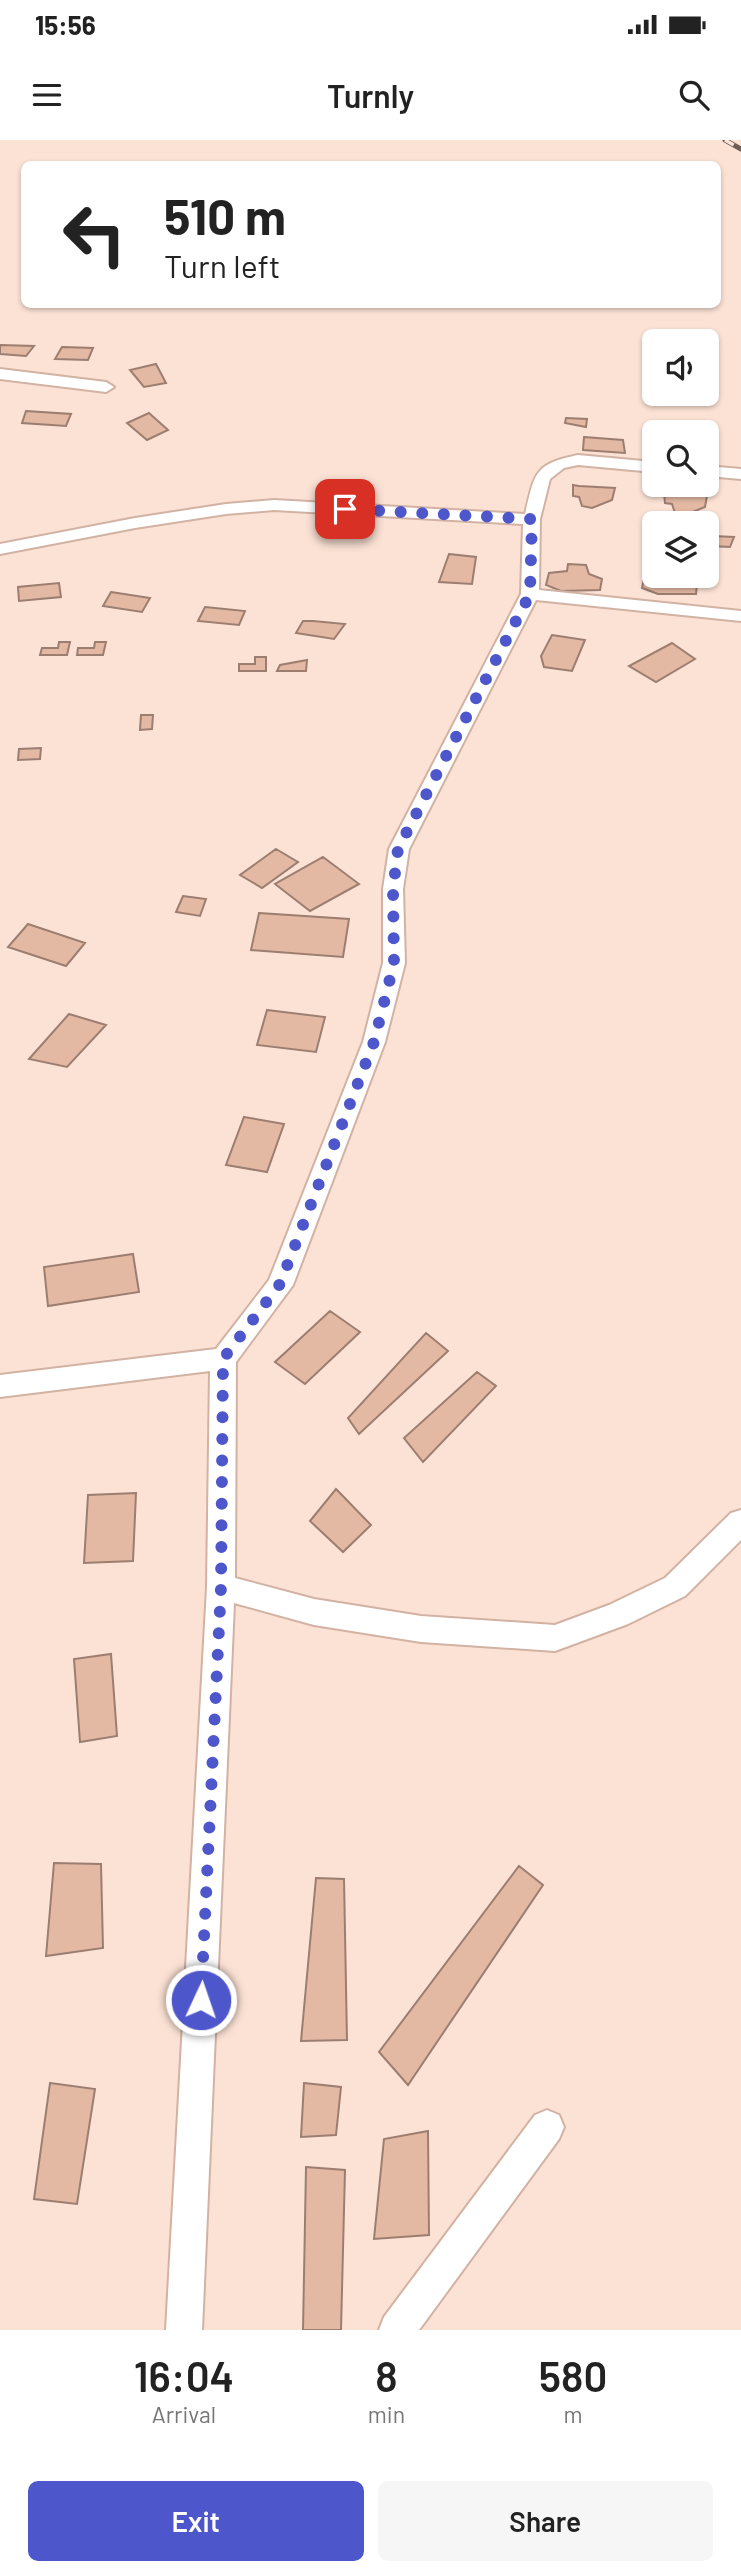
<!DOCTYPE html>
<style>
:root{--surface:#fff;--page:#f6f6f6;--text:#222;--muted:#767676;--accent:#4e56cc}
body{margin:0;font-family:Barlow,sans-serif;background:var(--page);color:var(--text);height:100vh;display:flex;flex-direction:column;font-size:26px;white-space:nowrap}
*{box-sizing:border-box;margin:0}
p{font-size:23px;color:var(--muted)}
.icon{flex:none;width:38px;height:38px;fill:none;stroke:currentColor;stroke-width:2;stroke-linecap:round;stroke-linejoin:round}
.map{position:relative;height:2190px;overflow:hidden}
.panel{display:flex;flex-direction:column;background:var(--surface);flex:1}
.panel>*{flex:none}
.guide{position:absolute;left:21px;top:21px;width:700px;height:147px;border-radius:10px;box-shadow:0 2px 5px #0004;background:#fff;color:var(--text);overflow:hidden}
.tools{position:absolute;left:642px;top:189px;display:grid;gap:14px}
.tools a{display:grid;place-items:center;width:77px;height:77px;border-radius:10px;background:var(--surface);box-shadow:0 2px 5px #0004;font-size:35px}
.pin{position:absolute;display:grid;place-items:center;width:60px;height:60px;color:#fff;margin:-30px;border-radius:14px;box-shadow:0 4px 10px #0006}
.me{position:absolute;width:77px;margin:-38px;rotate:3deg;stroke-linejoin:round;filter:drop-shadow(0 0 5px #0008)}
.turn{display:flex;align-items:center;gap:24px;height:147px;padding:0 28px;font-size:32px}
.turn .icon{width:91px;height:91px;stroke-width:2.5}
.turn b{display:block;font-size:49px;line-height:60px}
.eta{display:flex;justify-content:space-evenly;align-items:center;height:119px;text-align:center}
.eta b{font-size:42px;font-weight:600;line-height:49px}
.cta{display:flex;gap:14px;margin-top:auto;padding:14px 28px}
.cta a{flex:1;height:80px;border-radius:10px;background:var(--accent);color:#fff;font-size:28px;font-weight:600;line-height:80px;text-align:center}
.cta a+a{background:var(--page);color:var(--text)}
.status{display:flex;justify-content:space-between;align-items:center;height:49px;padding:0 35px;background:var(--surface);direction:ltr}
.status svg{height:19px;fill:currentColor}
header{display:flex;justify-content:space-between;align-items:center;height:91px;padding:0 28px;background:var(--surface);font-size:32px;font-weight:600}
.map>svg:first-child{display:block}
.building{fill:#e4b9a4;stroke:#9c7e70;stroke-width:2}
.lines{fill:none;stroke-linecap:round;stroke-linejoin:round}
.street-casing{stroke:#d2b2a3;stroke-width:4}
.street{fill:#fff;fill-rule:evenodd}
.rail-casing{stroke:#6d5d55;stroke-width:5}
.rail{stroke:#fce2d5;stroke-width:3.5;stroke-dasharray:10;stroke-linecap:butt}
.route{stroke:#4e56cc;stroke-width:12;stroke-dasharray:0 21.6}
</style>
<div class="status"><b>15:56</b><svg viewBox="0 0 49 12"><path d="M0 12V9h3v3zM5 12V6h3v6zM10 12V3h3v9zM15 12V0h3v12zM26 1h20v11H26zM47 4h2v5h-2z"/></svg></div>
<header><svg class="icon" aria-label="menu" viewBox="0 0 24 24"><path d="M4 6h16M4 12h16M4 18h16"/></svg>Turnly<svg class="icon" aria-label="search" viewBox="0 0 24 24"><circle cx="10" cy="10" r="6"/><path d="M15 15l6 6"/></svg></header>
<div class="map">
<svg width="741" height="2190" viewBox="0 0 741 2190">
<rect width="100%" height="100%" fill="#fce2d5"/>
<!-- building -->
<path class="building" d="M0 205 34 206 26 216 0 214Z
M62 207 93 208 88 220 55 219Z
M156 224 166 243 144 247 130 230Z
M26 271 71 274 66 286 22 283Z
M149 273 168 290 147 300 127 283Z
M566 278 587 279 586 287 565 283Z
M584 297 623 300 625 313 583 310Z
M573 345 579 346 615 348 612 360 592 368 582 366 579 357 573 356Z
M664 353 670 354 707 356 705 367 685 375 675 373 672 364 665 363Z
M713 396 734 397 730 407 711 406Z
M449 414 476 417 472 444 439 442Z
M568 424 586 425 589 434 602 439 600 450 561 451 546 445 549 433 567 431Z
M654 435 683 436 697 443 696 454H658L642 448 644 437Z
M59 443 61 457 19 461 18 447Z
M111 452 150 458 142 472 103 466Z
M205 467 245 471 239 485 198 481Z
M303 481H313L345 484 334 499 296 493Z
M552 495 585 500 572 531 544 527 541 516Z
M59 502H70L67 515H40L42 508H58Z
M95 502H106L103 515H77L78 508H94Z
M672 503 695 519 656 542 629 526Z
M255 517H266V531H239V524H255Z
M307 520 306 531H277L280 525Z
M141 575H153L152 589 140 590Z
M41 608 40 619 18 620 19 609Z
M276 709 298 722 262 748 240 735Z
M323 717 359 744 310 771 275 744Z
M183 756 206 759 200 776 176 772Z
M259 773 349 779 343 817 251 810Z
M28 784 85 803 66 826 8 807Z
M267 870 325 877 316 912 257 905Z
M69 874 106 885 67 927 29 919Z
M244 977 284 984 267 1032 226 1025Z
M133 1114 139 1152 48 1166 44 1127Z
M330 1171 360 1192 305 1244 275 1222Z
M426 1193 448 1211 359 1294 348 1278Z
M477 1232 496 1246 423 1322 404 1298Z
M336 1349 371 1385 343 1412 310 1381Z
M136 1353 133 1421 84 1423 88 1355Z
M111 1514 117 1596 80 1602 74 1519Z
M54 1723 101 1724 103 1808 46 1816Z
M519 1726 543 1745 408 1945 379 1912Z
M316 1738 344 1739 347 1900 301 1901Z
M50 1943 95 1949 77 2064 34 2059Z
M304 1943 341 1947 336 1995 301 1997Z
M428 1991 429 2095 374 2099 384 1999Z
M306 2027 345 2030 341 2190H303Z"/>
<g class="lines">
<!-- street casing -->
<g class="street-casing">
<path id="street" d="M0 229 106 242 114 247 106 252 0 239Z
M578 315 654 322V332L578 325 564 328 550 339 540 379 539 450 741 471V481L536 460 409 709 403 749 405 823 385 902 293 1145 236 1222 235 1438 314 1459 421 1476 555 1485 609 1465 665 1438 731 1373 741 1370V1400L685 1456 628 1484 555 1511 421 1502 314 1485 234 1463 202 2190H166L207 1447 210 1231 0 1257V1235L216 1209 269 1140 363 902 383 823V749L389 709 521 454 523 384 274 370 226 374 135 388 0 414V404L135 378 226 364 274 360 525 374C535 333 534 324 578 315Z
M707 326 741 329V339L707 336Z
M547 1970 559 1975 564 1987 559 1999 419 2190H379L384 2177 535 1975Z"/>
</g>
<!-- street -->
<use href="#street" class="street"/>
<!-- rail casing -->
<g class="rail-casing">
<path id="rail" d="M725 0 741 9"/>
</g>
<!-- rail -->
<use href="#rail" class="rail"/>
</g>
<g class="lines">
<!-- route -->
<path class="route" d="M201 1860 221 1447 223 1219 280 1144 374 902 394 823 393 749 398 709 530 454 532 379 345 369"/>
</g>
</svg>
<div class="tools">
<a><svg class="icon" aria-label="sound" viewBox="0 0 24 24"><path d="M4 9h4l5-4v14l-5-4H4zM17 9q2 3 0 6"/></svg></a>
<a><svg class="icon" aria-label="search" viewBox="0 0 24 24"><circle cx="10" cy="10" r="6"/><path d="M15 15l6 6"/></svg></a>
<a><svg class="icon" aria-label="layers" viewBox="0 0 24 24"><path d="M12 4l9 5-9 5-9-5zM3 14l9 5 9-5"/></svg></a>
</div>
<div class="pin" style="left:345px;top:369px;background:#d93025"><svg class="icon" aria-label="arrive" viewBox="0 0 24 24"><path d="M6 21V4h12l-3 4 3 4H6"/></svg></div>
<svg class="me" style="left:201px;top:1860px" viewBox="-20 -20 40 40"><circle r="17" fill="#4e56cc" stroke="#fff" stroke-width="3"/><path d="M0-11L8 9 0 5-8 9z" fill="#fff"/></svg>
<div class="guide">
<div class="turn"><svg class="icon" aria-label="left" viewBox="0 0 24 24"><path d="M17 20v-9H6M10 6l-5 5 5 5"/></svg><div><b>510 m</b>Turn left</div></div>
</div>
</div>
<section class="panel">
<div class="eta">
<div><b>16:04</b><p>Arrival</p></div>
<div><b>8</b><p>min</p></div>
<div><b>580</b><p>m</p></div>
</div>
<div class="cta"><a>Exit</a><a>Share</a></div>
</section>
